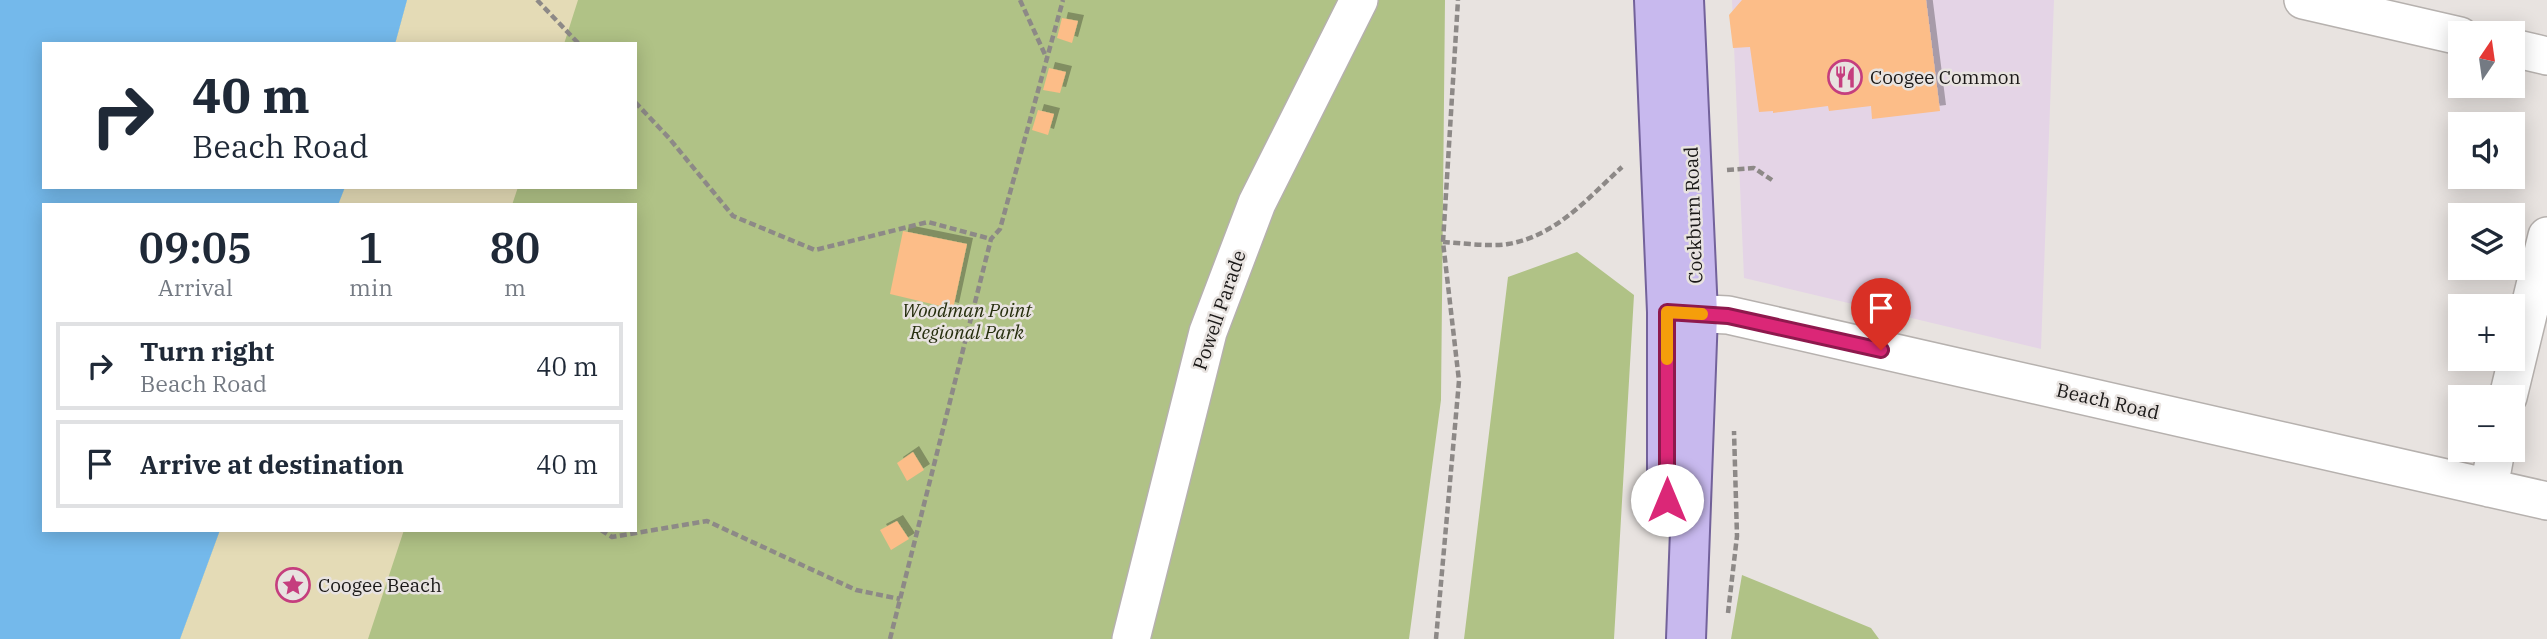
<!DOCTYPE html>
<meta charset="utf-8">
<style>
:root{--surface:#fff;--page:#f2f2f3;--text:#1f2937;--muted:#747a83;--line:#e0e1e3}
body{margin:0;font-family:"IBM Plex Serif",serif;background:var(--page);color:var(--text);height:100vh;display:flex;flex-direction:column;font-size:26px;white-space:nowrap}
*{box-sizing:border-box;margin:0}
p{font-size:23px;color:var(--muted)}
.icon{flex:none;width:38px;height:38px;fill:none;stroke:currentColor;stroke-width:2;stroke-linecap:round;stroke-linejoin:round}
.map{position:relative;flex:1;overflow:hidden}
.sheet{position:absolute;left:42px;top:203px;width:595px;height:329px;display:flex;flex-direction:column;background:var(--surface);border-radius:0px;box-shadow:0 4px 18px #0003}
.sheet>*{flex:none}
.hud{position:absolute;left:42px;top:42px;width:595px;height:147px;border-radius:0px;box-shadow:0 4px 18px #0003;background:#fff;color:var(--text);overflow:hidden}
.needle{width:46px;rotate:13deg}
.tools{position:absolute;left:2448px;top:21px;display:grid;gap:14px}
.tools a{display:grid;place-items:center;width:77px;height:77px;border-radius:0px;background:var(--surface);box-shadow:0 4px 18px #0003;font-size:35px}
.pin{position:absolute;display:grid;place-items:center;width:60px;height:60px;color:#fff;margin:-72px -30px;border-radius:50% 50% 50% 0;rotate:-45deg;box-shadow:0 0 7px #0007}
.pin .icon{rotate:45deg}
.me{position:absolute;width:77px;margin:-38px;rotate:0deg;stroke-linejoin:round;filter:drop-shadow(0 0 5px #0008)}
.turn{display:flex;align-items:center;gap:24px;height:147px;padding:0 35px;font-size:32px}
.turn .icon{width:91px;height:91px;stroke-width:2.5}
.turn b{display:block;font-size:49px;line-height:60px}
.eta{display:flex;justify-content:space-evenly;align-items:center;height:119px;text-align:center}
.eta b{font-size:42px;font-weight:600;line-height:49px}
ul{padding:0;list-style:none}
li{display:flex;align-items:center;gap:21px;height:88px;margin:0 14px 10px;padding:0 21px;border:4px solid var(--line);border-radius:0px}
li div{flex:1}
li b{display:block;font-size:26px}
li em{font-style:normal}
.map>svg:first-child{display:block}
.commercial{fill:#e4d4e6}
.green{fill:#b0c286}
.sand{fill:#e4dbb6}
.water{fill:#74b9eb}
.building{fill:#fcbd88;filter:url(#shadow)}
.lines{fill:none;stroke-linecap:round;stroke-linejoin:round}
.minor-casing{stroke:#b6b1ae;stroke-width:40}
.major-casing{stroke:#73629b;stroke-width:42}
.path{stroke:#8d8987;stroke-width:4.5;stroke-dasharray:7 3.5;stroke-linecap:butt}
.minor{stroke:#fff;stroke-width:37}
.major{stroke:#c8b9ee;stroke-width:38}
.route-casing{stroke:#8e194d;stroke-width:18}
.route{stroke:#db2777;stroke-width:12}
.slow{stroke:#f59e0b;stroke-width:12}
.labels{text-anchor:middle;stroke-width:5;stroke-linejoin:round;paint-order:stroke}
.poi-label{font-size:19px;fill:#1a1817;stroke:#e8e3e0;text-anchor:start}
.street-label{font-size:19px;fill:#1a1817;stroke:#e8e3e0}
.park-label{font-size:19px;font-style:italic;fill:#262e0e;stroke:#e8e3e0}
</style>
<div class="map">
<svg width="2547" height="639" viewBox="0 0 2547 639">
<defs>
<filter id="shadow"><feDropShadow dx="6" dy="-6" stdDeviation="0" flood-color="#0004"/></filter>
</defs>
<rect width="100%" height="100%" fill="#e8e3e0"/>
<!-- commercial -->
<path class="commercial" d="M1732 0H2054L2041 349 1744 278Z"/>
<!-- green -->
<path class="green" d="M407 0H1445L1441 400 1409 639H180L220 530H635V205H338L345 187H635V44H395Z
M1577 252 1634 295 1614 639H1464L1508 277Z
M1742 575 1871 628 1879 639H1731Z"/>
<!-- sand -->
<path class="sand" d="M407 0H578L564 44H395Z
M345 187H518L512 205H338Z
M220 530H404L368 639H180Z"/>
<!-- water -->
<path class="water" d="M0 0H407L395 44H44V187H345L338 205H44V530H220L180 639H0Z"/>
<!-- building -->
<path class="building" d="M1742 0H1926L1940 111 1872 119 1871 106 1829 111 1828 106 1773 113V111L1759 112 1750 47 1733 48 1729 15Z
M1062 18 1078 21 1072 43 1057 38Z
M1049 68 1066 72 1060 93 1043 90Z
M1038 110 1054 114 1048 135 1032 130Z
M903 231 967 244 953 309 890 294Z
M913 452 924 470 907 481 897 463Z
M897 521 909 539 891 550 880 530Z"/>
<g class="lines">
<!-- minor casing -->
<g class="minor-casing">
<path id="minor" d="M2303 0 2460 36
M2513 48 2547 56
M1668 312 1728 315 2547 501
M2508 397 2547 236
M2489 488 2496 450
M1131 639 1208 332 1257 203 1359 0"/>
</g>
<!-- major casing -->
<g class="major-casing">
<path id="major" d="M1654 0 1667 312V479
M1684 0 1698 314 1686 639"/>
</g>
<!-- path -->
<path class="path" d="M537 0 579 44
M1020 0 1047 59
M635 102 669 138 733 216 815 250 928 222 991 239
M1727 170 1754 168 1772 180
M1443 242C1464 243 1488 247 1508 244 1556 236 1588 198 1622 167
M601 530 612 537 707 521 856 590 900 599
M1728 613 1737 536 1734 431
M890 639 991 239 1000 229 1063 0
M1436 639 1459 381 1443 242 1458 0"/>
<!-- minor -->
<use href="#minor" class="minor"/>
<!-- major -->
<use href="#major" class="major"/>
</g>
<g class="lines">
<!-- route casing -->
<g class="route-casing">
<path id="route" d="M1667 500V312L1728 316 1881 350"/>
</g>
<!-- route -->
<use href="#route" class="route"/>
<!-- slow -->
<path class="slow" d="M1667 359V312L1702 314"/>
</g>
<!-- icons -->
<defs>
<g id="restaurant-ring" transform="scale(1.75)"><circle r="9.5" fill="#e8e3e0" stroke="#c53e7e" stroke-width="1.5"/><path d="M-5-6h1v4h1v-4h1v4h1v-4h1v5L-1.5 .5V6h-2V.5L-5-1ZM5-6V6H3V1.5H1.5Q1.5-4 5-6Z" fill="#c53e7e"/></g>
<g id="sight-ring" transform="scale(1.75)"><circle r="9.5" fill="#e8e3e0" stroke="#c53e7e" stroke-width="1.5"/><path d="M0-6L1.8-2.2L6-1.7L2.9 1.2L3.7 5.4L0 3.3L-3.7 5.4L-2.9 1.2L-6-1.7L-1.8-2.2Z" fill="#c53e7e"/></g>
</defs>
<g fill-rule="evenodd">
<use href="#restaurant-ring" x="1845" y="77"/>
<use href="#sight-ring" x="293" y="585"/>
</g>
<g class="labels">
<!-- poi labels -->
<g class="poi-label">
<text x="1870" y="84">Coogee Common</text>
<text x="318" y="592">Coogee Beach</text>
</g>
<!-- street labels -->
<g class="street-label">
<text transform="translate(1693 215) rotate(-92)" y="7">Cockburn Road</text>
<text transform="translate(1219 310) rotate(-71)" y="7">Powell Parade</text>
<text transform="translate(2108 401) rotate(13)" y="7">Beach Road</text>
</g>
<!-- park labels -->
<g class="park-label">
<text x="967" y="317">Woodman Point<tspan x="967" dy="22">Regional Park</tspan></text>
</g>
</g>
</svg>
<div class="tools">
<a><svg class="needle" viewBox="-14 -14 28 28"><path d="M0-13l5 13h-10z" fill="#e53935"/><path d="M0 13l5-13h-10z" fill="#747a83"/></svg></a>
<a><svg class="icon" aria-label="sound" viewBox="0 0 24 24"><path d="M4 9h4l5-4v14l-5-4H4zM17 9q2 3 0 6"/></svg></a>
<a><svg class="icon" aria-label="layers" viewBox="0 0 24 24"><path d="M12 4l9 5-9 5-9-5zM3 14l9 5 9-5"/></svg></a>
<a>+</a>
<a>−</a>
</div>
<div class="pin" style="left:1881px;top:350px;background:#d93025"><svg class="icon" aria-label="arrive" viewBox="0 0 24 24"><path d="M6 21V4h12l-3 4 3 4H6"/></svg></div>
<svg class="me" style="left:1667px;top:500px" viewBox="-20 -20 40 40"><circle r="19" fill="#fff"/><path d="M0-13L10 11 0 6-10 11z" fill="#db2777"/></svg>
<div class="hud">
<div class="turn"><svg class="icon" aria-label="right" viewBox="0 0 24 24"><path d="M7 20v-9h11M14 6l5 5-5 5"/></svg><div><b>40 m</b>Beach Road</div></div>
</div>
<section class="sheet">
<div class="eta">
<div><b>09:05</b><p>Arrival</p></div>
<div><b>1</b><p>min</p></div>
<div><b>80</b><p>m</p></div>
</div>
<ul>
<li><svg class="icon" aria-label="right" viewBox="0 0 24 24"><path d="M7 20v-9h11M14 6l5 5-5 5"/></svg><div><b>Turn right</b><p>Beach Road</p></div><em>40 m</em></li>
<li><svg class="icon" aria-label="arrive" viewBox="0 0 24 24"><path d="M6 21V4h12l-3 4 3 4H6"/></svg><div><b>Arrive at destination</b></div><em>40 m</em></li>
</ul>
</section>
</div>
